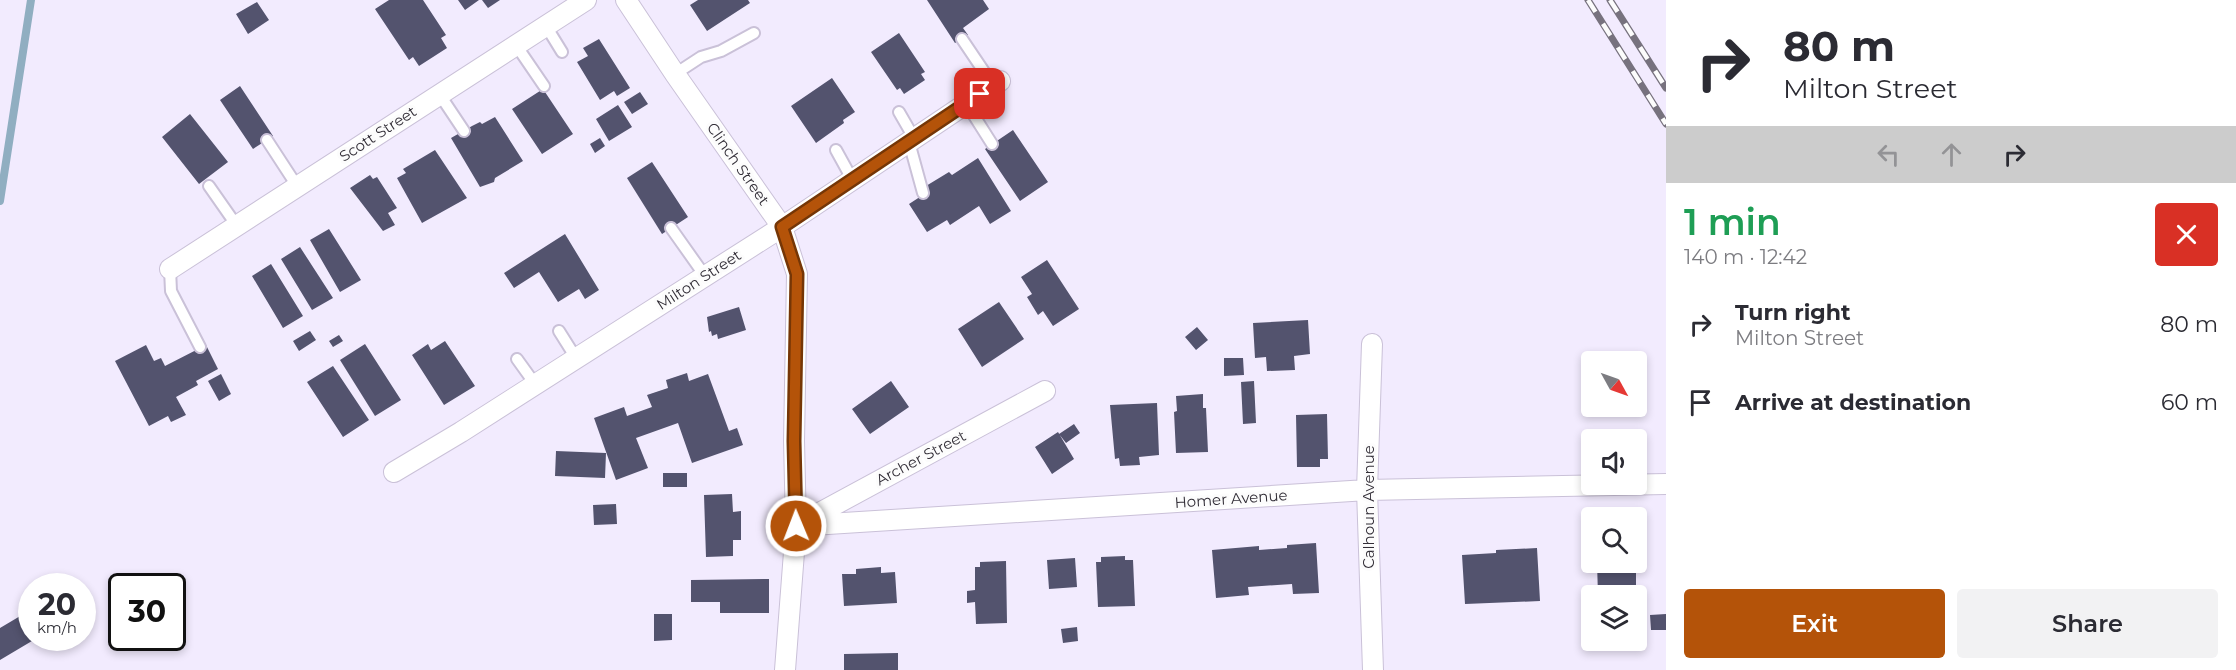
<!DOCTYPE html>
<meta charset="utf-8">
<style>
:root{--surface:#fff;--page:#f2f2f3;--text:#2b2b33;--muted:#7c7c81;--accent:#b45309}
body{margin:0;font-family:Montserrat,sans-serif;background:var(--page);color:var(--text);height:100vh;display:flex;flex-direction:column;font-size:22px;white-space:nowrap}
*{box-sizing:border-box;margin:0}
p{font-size:20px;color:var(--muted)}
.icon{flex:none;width:33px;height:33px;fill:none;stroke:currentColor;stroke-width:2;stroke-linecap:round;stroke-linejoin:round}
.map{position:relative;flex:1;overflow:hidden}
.side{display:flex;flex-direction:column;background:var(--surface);width:570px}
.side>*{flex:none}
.top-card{background:#fff;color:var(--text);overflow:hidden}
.needle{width:39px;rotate:130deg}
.tools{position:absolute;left:1581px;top:351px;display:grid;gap:12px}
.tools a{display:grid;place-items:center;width:66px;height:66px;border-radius:6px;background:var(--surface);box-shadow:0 3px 9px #0003;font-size:30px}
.speed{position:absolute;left:18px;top:573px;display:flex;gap:12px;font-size:30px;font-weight:700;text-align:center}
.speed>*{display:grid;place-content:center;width:78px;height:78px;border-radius:50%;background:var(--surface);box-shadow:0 3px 9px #0003;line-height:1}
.speed small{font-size:15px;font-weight:400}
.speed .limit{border:3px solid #111;border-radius:9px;background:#fff;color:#111}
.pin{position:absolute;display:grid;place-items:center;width:51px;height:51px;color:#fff;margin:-26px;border-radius:12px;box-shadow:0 3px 9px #0006}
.me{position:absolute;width:66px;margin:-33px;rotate:359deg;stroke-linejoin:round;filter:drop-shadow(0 0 4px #0008)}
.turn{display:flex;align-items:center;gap:21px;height:126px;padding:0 18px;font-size:27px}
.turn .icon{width:78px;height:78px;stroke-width:2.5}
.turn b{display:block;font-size:42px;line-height:51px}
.lanes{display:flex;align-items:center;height:57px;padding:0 18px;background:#0003;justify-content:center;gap:30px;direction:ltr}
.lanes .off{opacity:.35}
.round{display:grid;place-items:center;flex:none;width:63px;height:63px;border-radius:6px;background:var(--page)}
.summary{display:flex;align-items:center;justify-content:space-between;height:102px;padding:0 18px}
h1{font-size:36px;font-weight:600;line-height:45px;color:#1e9e55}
.cta{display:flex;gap:12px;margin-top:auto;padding:12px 18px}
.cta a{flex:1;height:69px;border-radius:6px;background:var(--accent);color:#fff;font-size:24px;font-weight:600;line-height:69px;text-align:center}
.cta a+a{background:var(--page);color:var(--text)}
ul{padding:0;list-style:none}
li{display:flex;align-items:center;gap:18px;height:78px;padding:0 18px}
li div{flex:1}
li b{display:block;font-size:22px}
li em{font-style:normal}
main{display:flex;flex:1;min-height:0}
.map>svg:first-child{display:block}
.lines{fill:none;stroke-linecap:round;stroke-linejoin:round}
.stream{stroke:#90aec1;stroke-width:8}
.building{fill:#53536e}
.service-casing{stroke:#cac1d8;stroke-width:14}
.minor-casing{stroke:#cac1d8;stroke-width:22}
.service{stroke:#fff;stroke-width:10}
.minor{stroke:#fff;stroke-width:20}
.rail-casing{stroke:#77727e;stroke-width:7}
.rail{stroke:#fcfcfc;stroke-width:4.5;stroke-dasharray:14;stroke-linecap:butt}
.route-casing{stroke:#753606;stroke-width:15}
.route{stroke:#b45309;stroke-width:10}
.labels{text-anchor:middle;stroke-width:6;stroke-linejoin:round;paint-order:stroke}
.street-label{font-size:15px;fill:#322e37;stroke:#fcfcfc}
</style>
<main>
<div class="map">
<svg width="1666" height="670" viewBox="0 0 1666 670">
<rect width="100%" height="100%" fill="#f2ebfe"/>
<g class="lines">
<!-- stream -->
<path class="stream" d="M0 201 31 0"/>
</g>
<!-- building -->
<path class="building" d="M389 0H423L446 35 441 38 447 48 419 66 413 57 409 60 375 9Z
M458 0H479L465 10Z
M482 0H500L488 8Z
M698 0H748L750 3 707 31 690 5Z
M927 0H983L989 9 963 28 968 35 955 43Z
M257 2 269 20 248 34 236 14Z
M899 33 925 72 921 74 925 80 904 94 900 88 897 90 871 52Z
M599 39 630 88 617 96 614 91 600 100 577 62 588 56 583 48Z
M832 78 855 112 843 120 844 123 816 143 791 106Z
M240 86 273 136 253 149 220 100Z
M543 89 573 134 542 154 512 109Z
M640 92 648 104 632 114 624 102Z
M618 105 632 127 609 141 596 119Z
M190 114 228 162 199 184 162 137Z
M495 117 523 161 495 178 494 182 480 187 451 138 472 126 480 122 482 124Z
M1013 130 1048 182 1020 201 985 149Z
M600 138 605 146 595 153 590 144Z
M435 150 467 198 422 223 397 178 406 173 403 169Z
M978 158 1011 211 990 224 979 206 950 225 947 220 927 232 909 204 929 191 926 186 949 172 952 175Z
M652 162 688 217 662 234 627 178Z
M370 175 373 179 377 177 397 208 388 213 395 225 383 231 350 188Z
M329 229 361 280 340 292 310 240Z
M565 234 599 290 585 299 579 289 558 302 539 272 514 288 504 273Z
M300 247 333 298 312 310 281 259Z
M1047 260 1079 309 1053 326 1043 311 1038 315 1027 297 1032 294 1021 277Z
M271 264 303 316 283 328 252 276Z
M999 302 1024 339 982 367 958 329Z
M739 307 746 330 718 339 717 334 712 336 711 331 709 332 707 317Z
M1308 320 1310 354 1294 356 1295 370 1267 371 1266 357 1255 358 1253 323Z
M1197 327 1208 340 1196 350 1185 337Z
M310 331 316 340 299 351 293 341Z
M339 335 343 341 333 347 329 341Z
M445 341 475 386 444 405 412 355 428 344 431 350Z
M365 344 401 400 375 416 340 360Z
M146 345 154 361 161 358 165 366 206 345 218 369 196 381 198 385 176 397 186 415 171 422 168 416 149 426 115 361Z
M1224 358H1243L1244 375 1224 376Z
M333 366 369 420 343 437 307 382Z
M687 373 689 381 708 374 729 431 737 428 743 445 692 463 678 423 636 438 648 468 616 480 594 418 624 407 627 416 652 407 647 395 668 388 666 380Z
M221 374 231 394 219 401 208 381Z
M891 381 909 407 870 434 852 409Z
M1254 381 1256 423 1243 424 1241 382Z
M1203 394V408H1206L1208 452 1176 453 1174 412 1177 411 1176 396Z
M1157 403 1159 455 1139 457 1140 465 1120 466 1119 458 1115 459 1110 405Z
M1327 414 1328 459H1320V467H1297L1296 415Z
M1074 424 1080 433 1066 443 1059 434Z
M1058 432 1074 459 1052 474 1035 447Z
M556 451 606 453 605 478 555 476Z
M663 473H687V487H663Z
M732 494 733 512 741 511V540H733V556L706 557 704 495Z
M616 504 617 524 594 525 593 505Z
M1316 543 1319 593 1293 594 1292 584 1248 587 1249 595 1216 598 1212 550 1259 546V550L1287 548V545Z
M1537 548 1540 601 1465 604 1462 555 1496 553V550Z
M1125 556V560H1133L1135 606 1098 607 1096 562H1101V557Z
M1075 558 1077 587 1049 589 1047 560Z
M1006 561 1007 623 976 624 975 602 967 603V591L975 590V567H980V562Z
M1597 562H1636V596H1598Z
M881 567V573L895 572 897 603 844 606 842 574H856V569Z
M769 579V613H720V602H691V580Z
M32 609V638H37L0 660V628Z
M654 614H672V640L654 641Z
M1666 614V630H1651L1650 615Z
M1077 627 1078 641 1063 643 1061 629Z
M898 653V670H844V654Z"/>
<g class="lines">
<!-- service casing -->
<g class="service-casing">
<path id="service" d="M546 26 562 52
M962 39 993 85
M516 45 544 86
M675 74 701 57 721 51 754 33
M440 95 464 131
M966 103 992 144
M899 112 914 138
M267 140 297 186
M909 142 923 193
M836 150 852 179
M209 186 237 226
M671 228 705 276
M170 269 171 291 200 347
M559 331 576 358
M517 359 535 384"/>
</g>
<!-- minor casing -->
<g class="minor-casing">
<path id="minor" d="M626 0 675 74 782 227 797 274 794 441 796 526 785 670
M170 269 586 0
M1372 344 1367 490 1373 670
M394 472 461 432 782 227 1000 81
M801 523 1045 391
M796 526 1367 490 1666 484"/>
</g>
<!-- service -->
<use href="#service" class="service"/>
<!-- minor -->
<use href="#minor" class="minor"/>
<!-- rail casing -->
<g class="rail-casing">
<path id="rail" d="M1588 0 1666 124
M1610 0 1666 88"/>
</g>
<!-- rail -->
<use href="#rail" class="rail"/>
</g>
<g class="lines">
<!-- route casing -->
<g class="route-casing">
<path id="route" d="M796 526 794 441 797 274 782 227 980 94"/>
</g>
<!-- route -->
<use href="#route" class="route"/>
</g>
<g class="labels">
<!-- street labels -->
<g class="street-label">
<text transform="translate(378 134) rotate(-33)" y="5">Scott Street</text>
<text transform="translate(738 164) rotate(55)" y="5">Clinch Street</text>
<text transform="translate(699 280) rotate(-33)" y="5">Milton Street</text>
<text transform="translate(921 458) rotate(-28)" y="5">Archer Street</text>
<text transform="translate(1231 499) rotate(-4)" y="5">Homer Avenue</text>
<text transform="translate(1369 507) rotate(-90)" y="5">Calhoun Avenue</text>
</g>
</g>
</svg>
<div class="tools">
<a><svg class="needle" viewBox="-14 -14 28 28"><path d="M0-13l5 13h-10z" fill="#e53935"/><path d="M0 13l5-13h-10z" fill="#7c7c81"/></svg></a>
<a><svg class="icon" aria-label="sound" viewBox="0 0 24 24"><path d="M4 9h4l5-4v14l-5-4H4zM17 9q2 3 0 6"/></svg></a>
<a><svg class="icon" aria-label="search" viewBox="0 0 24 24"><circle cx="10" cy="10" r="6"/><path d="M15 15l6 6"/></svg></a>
<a><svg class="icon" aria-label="layers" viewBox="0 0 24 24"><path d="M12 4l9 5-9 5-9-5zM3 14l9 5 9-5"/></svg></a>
</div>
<div class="speed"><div>20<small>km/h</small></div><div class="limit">30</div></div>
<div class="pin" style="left:980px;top:94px;background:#d93025"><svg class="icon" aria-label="arrive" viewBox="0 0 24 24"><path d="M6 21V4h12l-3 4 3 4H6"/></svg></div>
<svg class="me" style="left:796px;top:526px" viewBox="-20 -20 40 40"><circle r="17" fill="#b45309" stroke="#fff" stroke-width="3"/><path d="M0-11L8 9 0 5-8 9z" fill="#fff"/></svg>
</div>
<section class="side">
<div class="top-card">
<div class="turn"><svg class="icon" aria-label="right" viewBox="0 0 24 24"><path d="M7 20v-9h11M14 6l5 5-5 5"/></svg><div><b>80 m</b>Milton Street</div></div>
<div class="lanes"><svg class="icon off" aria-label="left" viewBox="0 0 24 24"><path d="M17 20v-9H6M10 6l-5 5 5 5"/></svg><svg class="icon off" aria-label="ahead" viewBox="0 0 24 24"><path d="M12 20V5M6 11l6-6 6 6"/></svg><svg class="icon" aria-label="right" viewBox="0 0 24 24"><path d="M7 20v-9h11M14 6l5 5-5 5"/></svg></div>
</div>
<div class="summary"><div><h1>1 min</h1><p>140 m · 12:42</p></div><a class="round" style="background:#d93025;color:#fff"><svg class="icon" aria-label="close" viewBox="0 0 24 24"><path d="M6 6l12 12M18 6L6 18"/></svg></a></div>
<ul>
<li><svg class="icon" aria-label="right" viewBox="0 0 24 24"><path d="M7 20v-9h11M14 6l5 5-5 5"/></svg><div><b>Turn right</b><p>Milton Street</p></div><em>80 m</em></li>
<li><svg class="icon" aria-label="arrive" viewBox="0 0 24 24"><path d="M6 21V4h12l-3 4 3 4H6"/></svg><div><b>Arrive at destination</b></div><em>60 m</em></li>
</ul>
<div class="cta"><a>Exit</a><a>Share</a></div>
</section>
</main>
